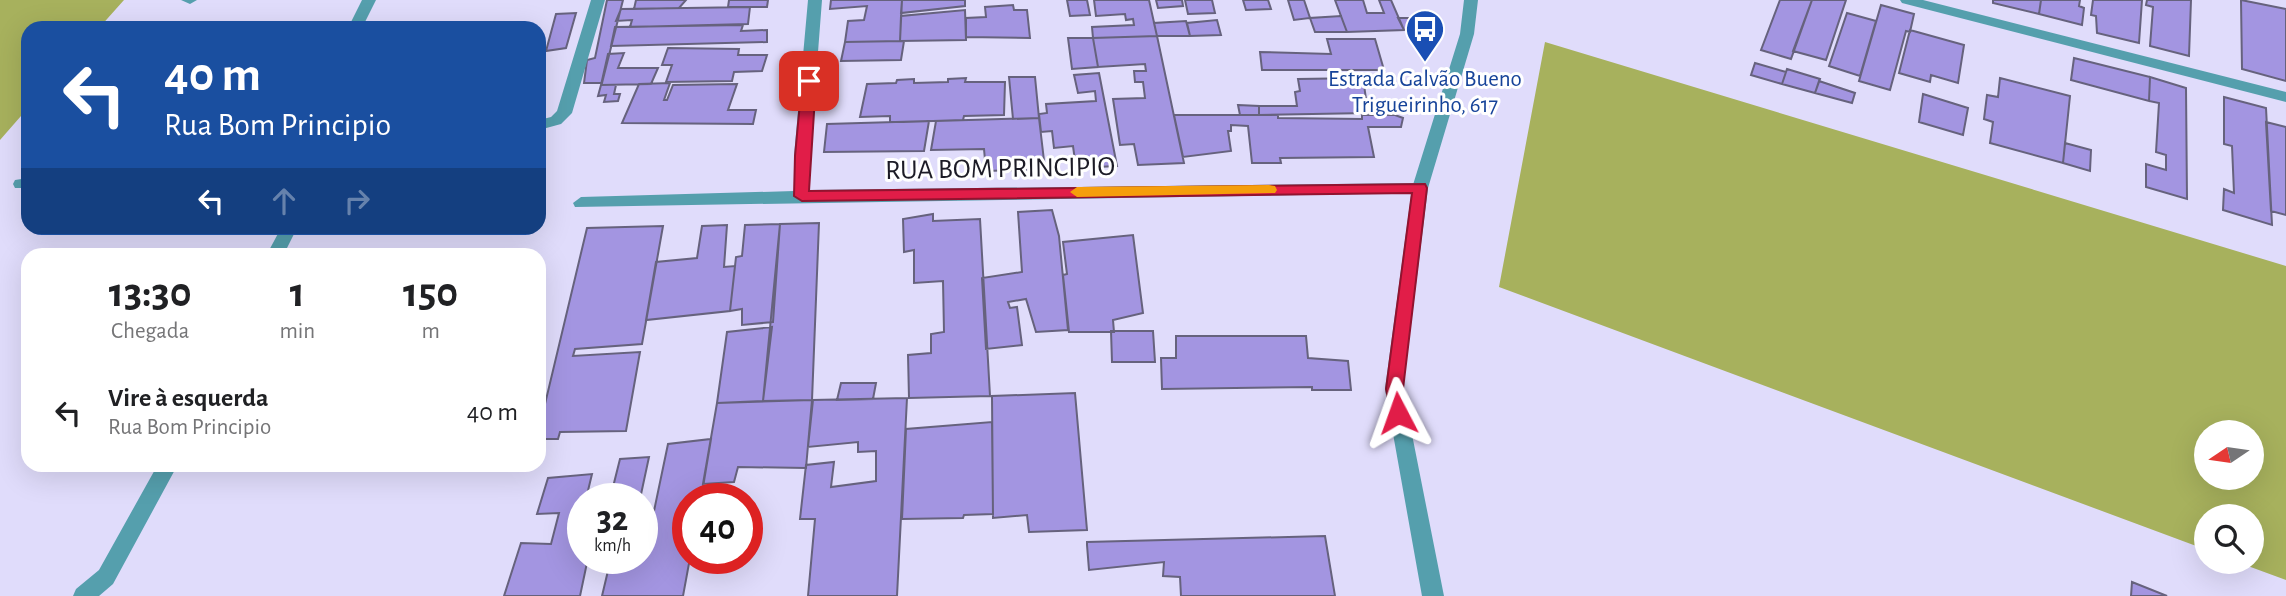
<!DOCTYPE html>
<html lang="pt">
<meta charset="utf-8">
<style>
:root{--surface:#fff;--page:#f2f2f2;--text:#202124;--muted:#757577}
body{margin:0;font-family:"Alegreya Sans",sans-serif;background:var(--page);color:var(--text);height:100vh;display:flex;flex-direction:column;font-size:26px;white-space:nowrap}
*{box-sizing:border-box;margin:0}
p{font-size:23px;color:var(--muted)}
.icon{flex:none;width:38px;height:38px;fill:none;stroke:currentColor;stroke-width:2;stroke-linecap:round;stroke-linejoin:round}
.map{position:relative;flex:1;overflow:hidden}
.details{position:absolute;left:21px;top:248px;width:525px;height:224px;display:flex;flex-direction:column;background:var(--surface);border-radius:21px;box-shadow:0 7px 28px #0002}
.details>*{flex:none}
.guide{position:absolute;left:21px;top:21px;width:525px;height:214px;border-radius:21px;box-shadow:0 7px 28px #0002;background:#1a4fa0;color:#fff;overflow:hidden}
.needle{width:46px;rotate:257deg}
.buttons{position:absolute;left:2194px;top:420px;display:grid;gap:14px}
.buttons a{display:grid;place-items:center;width:70px;height:70px;border-radius:50%;background:var(--surface);box-shadow:0 7px 28px #0002;font-size:35px}
.speed{position:absolute;left:567px;top:483px;display:flex;gap:14px;font-size:35px;font-weight:700;text-align:center}
.speed>*{display:grid;place-content:center;width:91px;height:91px;border-radius:50%;background:var(--surface);box-shadow:0 7px 28px #0002;line-height:1}
.speed small{font-size:18px;font-weight:400}
.speed .limit{border:10px solid #d22;background:#fff;color:#111}
.pin{position:absolute;display:grid;place-items:center;width:60px;height:60px;color:#fff;margin:-30px;border-radius:14px;box-shadow:0 4px 10px #0006}
.me{position:absolute;width:77px;margin:-38px;rotate:356deg;stroke-linejoin:round;filter:drop-shadow(0 0 5px #0008)}
.turn{display:flex;align-items:center;gap:24px;height:147px;padding:0 28px;font-size:32px}
.turn .icon{width:91px;height:91px;stroke-width:2.5}
.turn b{display:block;font-size:49px;line-height:60px}
.lanes{display:flex;align-items:center;height:66px;padding:0 28px;background:#0003;justify-content:center;gap:35px;direction:ltr}
.lanes .off{opacity:.35}
.eta{display:flex;justify-content:space-evenly;align-items:center;height:119px;text-align:center}
.eta b{font-size:42px;font-weight:700;line-height:49px}
ul{padding:0;list-style:none}
li{display:flex;align-items:center;gap:21px;height:91px;padding:0 28px}
li div{flex:1}
li b{display:block;font-size:26px}
li em{font-style:normal}
.map>svg:first-child{display:block}
.forest{fill:#a7b15d;fill-rule:evenodd}
.building{fill:#a395e1;stroke:#66627d;stroke-width:2}
.lines{fill:none;stroke-linecap:round;stroke-linejoin:round}
.service{fill:#559fad;fill-rule:evenodd}
.minor{fill:#559fad;fill-rule:evenodd}
.tertiary{fill:#559fad;fill-rule:evenodd}
.route{fill:#e11d48;stroke:#92132f;stroke-width:2}
.slow{fill:#f59e0b}
.labels{text-anchor:middle;stroke-width:6;stroke-linejoin:round;paint-order:stroke}
.far-transit-label{font-size:23px;fill:#164399;stroke:#fff}
.street-label{font-size:28px;fill:#1c1b26;stroke:#fff}
</style>
<div class="map">
<svg width="2286" height="596" viewBox="0 0 2286 596">
<rect width="100%" height="100%" fill="#e0dcfb"/>
<!-- forest -->
<path class="forest" d="M0 0H124L99 28H28V108L0 140Z
M1545 42 2286 266V580L2237 562H2252V516H2207V550L1499 287ZM2207 432H2252V478H2207Z"/>
<!-- building -->
<path class="building" d="M607 0H623L602 83H584L587 60 595 58Z
M636 0H686L679 8 634 9Z
M768 0 767 7H728L729 0Z
M831 0H902L900 41 845 42 848 21 864 20 867 6 830 9Z
M902 0H965V6L901 13Z
M1067 0H1087L1090 15 1070 16Z
M1094 0H1149L1157 36 1093 38 1092 27 1134 25 1133 19 1126 20 1125 14 1096 16Z
M1156 0H1182L1183 6 1158 8Z
M1185 0H1212L1215 13 1188 14Z
M1243 0H1268L1271 9 1246 10Z
M1288 0H1304L1310 18 1294 20Z
M1335 0H1363L1367 13H1384L1379 0H1391L1404 30 1347 32Z
M1780 0H1812L1791 59 1761 50Z
M1812 0H1846L1826 60 1793 51Z
M1993 0H2041L2039 14 1993 3Z
M2041 0H2080L2079 6 2084 8 2082 25 2039 14Z
M2093 0H2142L2139 43 2097 33 2096 16 2091 15Z
M2147 0H2191L2189 56 2150 46 2153 7 2146 5Z
M2241 0 2286 9V81L2242 69Z
M1013 5 1014 10H1027L1030 38 966 37V18L986 17 985 7Z
M1881 5 1914 14 1910 32 1906 31 1890 90 1859 81Z
M750 7 748 24 630 27 632 20 616 21 621 9Z
M965 10 966 40 900 41 901 16Z
M576 13 566 48 546 51 556 14Z
M1847 13 1876 21 1860 76 1829 66Z
M1341 16 1347 32H1315L1310 18Z
M1398 18H1430L1426 29 1404 30Z
M1217 20 1221 35 1190 36 1187 23Z
M1186 21 1190 36H1157L1154 23Z
M743 25 741 31 767 30V42L611 46 615 27Z
M1910 30 1964 45 1958 83 1931 75 1930 82 1899 73Z
M1157 36 1184 163 1138 165 1134 144 1120 145 1113 99 1145 98 1143 82H1135L1134 71H1146L1145 64 1098 67 1093 38Z
M1068 38H1093L1098 67 1072 69Z
M1327 39H1375L1384 70H1262L1260 52 1331 54Z
M904 41 901 60 841 61 845 42Z
M668 48 739 49 738 55H767L762 71 734 72 732 81 666 82 672 65H662Z
M624 53 618 68H658L651 84 601 85 608 54Z
M2074 58 2150 77 2149 101 2071 80Z
M1755 63 1786 72 1782 84 1751 75Z
M1787 69 1820 79 1815 93 1782 84Z
M1099 73 1117 166 1076 168 1073 146 1054 148 1052 131 1041 132 1039 114 1047 113 1046 104 1096 101 1095 91 1078 93 1074 75Z
M1009 77H1035L1039 118 1013 119Z
M2150 77 2186 88 2187 199 2146 187V164L2166 170V155L2156 152 2159 103 2149 101Z
M966 78 965 82H1005L1004 115 964 116 963 120 903 122H890V116L860 117 867 84 896 83 897 80 914 79V83L948 82V79Z
M1363 78 1368 113 1259 115V106H1297L1295 92 1300 91 1298 79Z
M2000 78 2070 96 2063 163 1990 143 1993 122 1984 119 1987 95 1998 97Z
M1819 81 1855 93 1852 103 1815 93Z
M670 83 664 100H667L673 85 737 84 728 110H756L753 124 622 123 639 84Z
M601 85H616L614 94H620L618 101 604 102 606 95 598 96Z
M1923 94 1968 108 1963 135 1919 122Z
M2224 97 2266 108 2272 225 2223 210 2224 189 2234 193 2232 146 2224 144Z
M1238 105 1259 106V115H1240Z
M1174 115H1278V118L1362 119V115H1395L1403 118 1401 127H1368L1374 157 1280 158 1281 163H1252L1248 126 1231 125V131H1228L1231 151 1183 157Z
M1039 118 1045 169 986 171 984 149 931 150 936 121Z
M929 121 924 151 824 152 827 124Z
M2266 122 2286 127V215L2271 211Z
M2065 143 2091 150 2090 171 2063 163Z
M1052 210 1059 236 1068 330 1036 332 1026 299 1008 302 1010 308 1017 307 1022 345 986 349 982 278 1022 272 1018 212Z
M933 214V221L980 219 990 396 909 398 908 355 931 353V334L944 332 943 281 914 283V250L904 252 903 219Z
M819 223 812 400 763 401 780 224Z
M780 224 773 322 742 325V309L730 311 736 257 742 256 745 225Z
M727 225 724 267 735 266 730 311 646 320 656 262 697 258 702 226Z
M663 226 642 344 575 349 573 356 640 352 626 431 560 432 558 439H539V429L587 228Z
M1133 235 1143 313 1113 320 1114 332H1069L1063 275 1067 274 1063 242Z
M772 327 763 401 717 403 727 332Z
M1111 331H1153L1155 362H1112Z
M1176 336H1306L1308 358 1348 361 1351 390H1312V387L1162 389 1161 358H1176Z
M841 383H876L873 399 837 400Z
M1075 393 1087 530 1029 532 1027 515 993 518 992 396Z
M907 398 897 596H808L815 519H800L806 465 834 462 831 487 876 481V451L858 452V442L808 447 813 400Z
M812 400 806 468 738 467 734 482 703 484 717 403Z
M992 422 993 514 964 515 963 518 902 519 906 429Z
M711 439 701 499H688L690 558 683 596H602L611 558H642V513L654 511 668 444Z
M649 457 640 499H610L620 459Z
M592 474 586 499H583V558H588L580 596H504L521 543 551 544 559 513 537 514 548 478Z
M1325 536 1335 596H1181L1180 577 1163 576 1164 562 1089 570 1087 545V542Z
M2132 582 2167 596H2131Z"/>
<g class="lines">
<!-- service -->
<path class="service" d="M181 0H197L190 4Z
M362 0H376L362 28H348Z
M28 178V188H15L13 184 15 180Z
M281 228H297L283 256H266Z
M157 466H177L113 584 99 596H73L76 589 99 570Z"/>
<!-- minor -->
<path class="minor" d="M591 0H605L572 113 561 124 539 130V120L551 117 557 111Z
M808 0H822L810 156V190L1420 183 1428 188 1420 193 575 207 573 203 581 197 794 191V156Z
M1900 0H1923L2286 92V102L1902 3Z"/>
<!-- tertiary -->
<path class="tertiary" d="M1464 0H1478L1474 34 1428 188 1403 389 1444 596H1422L1385 389 1412 188 1460 34Z"/>
</g>
<!-- route -->
<path class="route" d="M809 77 816 81 809 191 1425 184 1427 188 1403 389 1407 413 1404 418H1392L1386 389 1412 193 802 201 794 196 795 156 802 81Z"/>
<!-- slow -->
<path class="slow" d="M1269 185 1275 186 1277 190 1275 193 1077 197 1070 192 1077 187Z"/>
<!-- icons -->
<defs>
<g id="bus-pin" transform="scale(2.0125)"><path d="M0 17L-7.5 6A9.5 9.5 0 1 1 7.5 6Z" fill="#1a4fb4" stroke="#fff"/><path d="M-5-6H5V4H4V6H2V4H-2V6H-4V4H-5ZM-3.5-4V0h7V-4ZM-3.5 1.2v1.5H-2V1.2ZM2 1.2v1.5H3.5V1.2Z" fill="#fff"/></g>
</defs>
<g fill-rule="evenodd">
<use href="#bus-pin" x="1425" y="29"/>
</g>
<g class="labels">
<!-- far-transit labels -->
<g class="far-transit-label">
<text x="1425" y="86">Estrada Galvão Bueno<tspan x="1425" dy="26">Trigueirinho, 617</tspan></text>
</g>
<!-- street labels -->
<g class="street-label">
<text transform="translate(1000 167) rotate(-1)" y="10">RUA BOM PRINCIPIO</text>
</g>
</g>
</svg>
<div class="buttons">
<a><svg class="needle" viewBox="-14 -14 28 28"><path d="M0-13l5 13h-10z" fill="#e53935"/><path d="M0 13l5-13h-10z" fill="#757577"/></svg></a>
<a><svg class="icon" aria-label="search" viewBox="0 0 24 24"><circle cx="10" cy="10" r="6"/><path d="M15 15l6 6"/></svg></a>
</div>
<div class="speed"><div>32<small>km/h</small></div><div class="limit">40</div></div>
<div class="pin" style="left:809px;top:81px;background:#d93025"><svg class="icon" aria-label="arrive" viewBox="0 0 24 24"><path d="M6 21V4h12l-3 4 3 4H6"/></svg></div>
<svg class="me" style="left:1398px;top:413px" viewBox="-20 -20 40 40"><path d="M0-17L14 15 0 8-14 15z" fill="#e11d48" stroke="#fff" stroke-width="4"/></svg>
<div class="guide">
<div class="turn"><svg class="icon" aria-label="left" viewBox="0 0 24 24"><path d="M17 20v-9H6M10 6l-5 5 5 5"/></svg><div><b>40 m</b>Rua Bom Principio</div></div>
<div class="lanes"><svg class="icon" aria-label="left" viewBox="0 0 24 24"><path d="M17 20v-9H6M10 6l-5 5 5 5"/></svg><svg class="icon off" aria-label="ahead" viewBox="0 0 24 24"><path d="M12 20V5M6 11l6-6 6 6"/></svg><svg class="icon off" aria-label="right" viewBox="0 0 24 24"><path d="M7 20v-9h11M14 6l5 5-5 5"/></svg></div>
</div>
<section class="details">
<div class="eta">
<div><b>13:30</b><p>Chegada</p></div>
<div><b>1</b><p>min</p></div>
<div><b>150</b><p>m</p></div>
</div>
<ul>
<li><svg class="icon" aria-label="left" viewBox="0 0 24 24"><path d="M17 20v-9H6M10 6l-5 5 5 5"/></svg><div><b>Vire à esquerda</b><p>Rua Bom Principio</p></div><em>40 m</em></li>
</ul>
</section>
</div>
